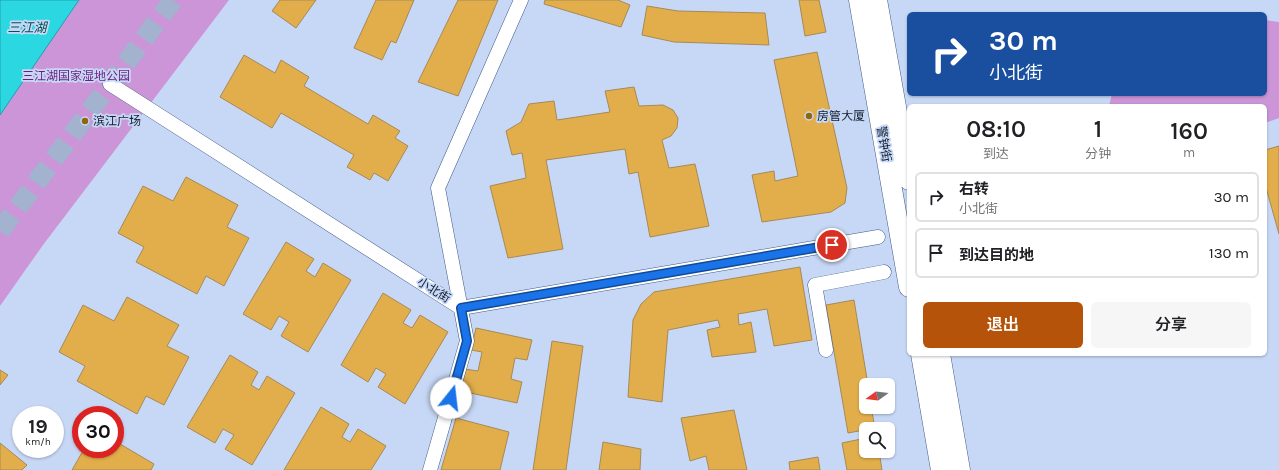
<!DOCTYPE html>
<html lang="zh">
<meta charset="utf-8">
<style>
:root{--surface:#fff;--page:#f6f6f6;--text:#202124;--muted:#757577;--line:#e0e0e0;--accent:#b45309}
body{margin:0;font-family:Karla,"Noto Sans SC",sans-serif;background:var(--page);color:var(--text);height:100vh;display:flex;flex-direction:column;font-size:15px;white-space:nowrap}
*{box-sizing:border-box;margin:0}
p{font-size:13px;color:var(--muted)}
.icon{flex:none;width:22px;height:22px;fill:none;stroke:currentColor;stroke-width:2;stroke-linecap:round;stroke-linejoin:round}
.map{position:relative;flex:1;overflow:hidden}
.sheet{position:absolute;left:907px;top:104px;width:360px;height:252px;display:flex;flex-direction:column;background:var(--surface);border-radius:6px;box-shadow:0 1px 3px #0004}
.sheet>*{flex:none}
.banner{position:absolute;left:907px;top:12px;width:360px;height:84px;border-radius:6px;box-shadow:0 1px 3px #0004;background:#1a4fa0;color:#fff;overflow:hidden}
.needle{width:26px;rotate:255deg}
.tools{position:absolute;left:859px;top:378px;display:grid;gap:8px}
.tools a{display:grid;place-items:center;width:36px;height:36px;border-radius:6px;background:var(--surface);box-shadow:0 1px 3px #0004;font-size:20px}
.speed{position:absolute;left:12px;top:406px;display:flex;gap:8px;font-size:20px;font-weight:700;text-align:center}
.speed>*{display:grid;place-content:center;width:52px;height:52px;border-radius:50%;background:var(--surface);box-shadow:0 1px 3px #0004;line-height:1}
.speed small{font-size:10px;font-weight:400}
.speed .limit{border:6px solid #d22;background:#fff;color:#111}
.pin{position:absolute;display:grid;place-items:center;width:34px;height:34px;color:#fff;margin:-17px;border:2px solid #fff;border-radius:50%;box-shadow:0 1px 4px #0007}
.me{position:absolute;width:44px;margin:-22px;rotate:16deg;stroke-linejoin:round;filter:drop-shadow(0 0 3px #0008)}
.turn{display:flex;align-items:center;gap:14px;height:84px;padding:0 16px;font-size:18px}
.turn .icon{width:52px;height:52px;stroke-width:2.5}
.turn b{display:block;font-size:28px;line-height:34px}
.eta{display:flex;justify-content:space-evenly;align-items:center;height:68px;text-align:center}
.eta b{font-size:24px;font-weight:600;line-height:28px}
.cta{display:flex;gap:8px;margin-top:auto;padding:8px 16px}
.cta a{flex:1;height:46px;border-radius:6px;background:var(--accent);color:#fff;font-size:16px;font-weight:600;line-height:46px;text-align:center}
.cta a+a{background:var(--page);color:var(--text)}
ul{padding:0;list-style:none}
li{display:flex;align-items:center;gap:12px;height:50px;margin:0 8px 6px;padding:0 8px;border:2px solid var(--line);border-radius:6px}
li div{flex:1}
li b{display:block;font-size:15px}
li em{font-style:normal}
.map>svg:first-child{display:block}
.green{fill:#cc95d8}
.water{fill:#2bd7e1;stroke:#239fab}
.building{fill:#e2ae4b;stroke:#a68957}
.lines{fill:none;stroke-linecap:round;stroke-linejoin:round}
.secondary-tunnel{stroke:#a3b2ce;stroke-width:20;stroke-dasharray:20 10;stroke-linecap:butt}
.street-casing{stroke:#415a85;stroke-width:15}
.secondary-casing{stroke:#415a85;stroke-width:21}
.street{stroke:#fff;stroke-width:14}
.secondary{stroke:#fff;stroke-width:20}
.route-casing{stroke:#114b97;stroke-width:10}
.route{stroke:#1a73e8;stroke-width:7}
.poi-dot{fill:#8f670c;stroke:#c7d8f6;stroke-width:1.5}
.labels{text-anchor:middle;stroke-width:3.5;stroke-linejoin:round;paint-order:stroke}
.park-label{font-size:12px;fill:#6d1f7c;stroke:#c7d8f6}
.poi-label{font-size:12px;fill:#111c2d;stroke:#c7d8f6;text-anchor:start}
.street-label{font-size:12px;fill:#111c2d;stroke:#c7d8f6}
.water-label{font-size:13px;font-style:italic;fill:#064f52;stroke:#c7d8f6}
</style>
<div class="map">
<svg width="1279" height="470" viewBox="0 0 1279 470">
<rect width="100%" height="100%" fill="#c7d8f6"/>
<!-- green -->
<path class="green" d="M0 0H229L43 245 0 306Z
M1265 20 1279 22V118L1265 123V106H1109L1112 94H1265Z"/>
<!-- water -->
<path class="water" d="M0 0H79L0 115Z"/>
<!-- building -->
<path class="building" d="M280 0H316L296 28 272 11Z
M376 0H414L396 43 391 41 382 60 354 48Z
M458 0H498L458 96 418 82Z
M545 0H618L630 5 621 27 544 4Z
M799 0H819L826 32 805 36Z
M647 6 678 11 765 13 769 45 674 42 642 35Z
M817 52 847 188 845 203 831 212 762 222 752 175 774 171 775 181 798 176 774 60Z
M244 55 275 73 281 60 309 77 304 86 368 124 373 115 400 131 395 138 408 146 388 181 374 173 370 180 347 167 354 155 281 113 272 128 220 97Z
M634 87 639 106 663 105 673 110 678 118 677 128 671 136 662 140 669 168 695 164 709 226 650 237 638 172 629 174 625 149 546 160 563 249 508 258 490 186 526 178 522 153 512 155 506 131 521 122 529 104 554 101 557 120 610 112 605 91Z
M1279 146V234L1265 184V150Z
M186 177 238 205 227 227 249 238 224 286 206 276 197 294 136 262 144 247 118 233 143 186 173 201Z
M286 242 314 259 306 271 315 277 323 263 351 280 308 352 281 336 289 322 279 316 271 330 243 314Z
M800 267 812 340 774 346 767 309 738 314 739 325 751 322 756 352 712 357 707 330 720 327 718 320 668 330 662 402 628 397 633 320 641 304 654 292Z
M383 293 411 310 403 323 412 328 420 315 448 332 405 404 378 387 386 374 376 368 368 382 341 365Z
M127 297 179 325 167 346 189 357 164 405 146 396 137 414 77 381 85 366 59 352 83 305 114 321Z
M854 300 868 385H866V407H871L875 428 848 433 826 305Z
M476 328 532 340 527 360 515 358 511 379 522 382 517 403 461 391 465 369 478 371 482 352 471 350Z
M552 341 583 346 566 470H533Z
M230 355 258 372 251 385 259 390 267 376 295 393 252 465 225 449 234 435 223 429 215 443 187 427Z
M0 370 8 375 0 385Z
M321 407 349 424 342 437 350 442 358 429 386 446 371 470H284Z
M734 410 747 470H709L706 456 690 461 681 418Z
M456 418 509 432 500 470H441Z
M866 438V451H879L882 470H847L842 443Z
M115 441 154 464 151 470H72L84 449H115Z
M603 442 641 449 640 470H599Z
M0 443 27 465 22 470H0Z
M818 457 820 470H790L789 462Z"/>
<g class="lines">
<!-- secondary-tunnel -->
<path class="secondary-tunnel" d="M0 231 173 0"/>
<!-- street casing -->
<g class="street-casing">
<path id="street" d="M110 84 461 308 878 237
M826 350 815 285 884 272
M430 470 467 341 438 188 521 0"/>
</g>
<!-- secondary casing -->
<g class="secondary-casing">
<path id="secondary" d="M859 0 909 287
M877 0 909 180
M921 354 941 470
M940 354 960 470"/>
</g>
<!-- street -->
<use href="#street" class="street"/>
<!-- secondary -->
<use href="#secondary" class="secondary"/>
</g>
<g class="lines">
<!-- route casing -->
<g class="route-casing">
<path id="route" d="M451 398 467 341 461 308 832 245"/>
</g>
<!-- route -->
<use href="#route" class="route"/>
</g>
<!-- markers -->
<g class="poi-dot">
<circle cx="809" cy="116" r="4"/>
<circle cx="85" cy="121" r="4"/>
</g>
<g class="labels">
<!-- park labels -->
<g class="park-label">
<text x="76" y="80">三江湖国家湿地公园</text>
</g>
<!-- poi labels -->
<g class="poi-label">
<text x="817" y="120">房管大厦</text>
<text x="93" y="125">滨江广场</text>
</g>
<!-- street labels -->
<g class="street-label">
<text transform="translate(884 144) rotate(80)" y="4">警钟街</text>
<text transform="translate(434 290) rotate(32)" y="4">小北街</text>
</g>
<!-- water labels -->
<g class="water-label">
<text x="27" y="32">三江湖</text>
</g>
</g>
</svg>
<div class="tools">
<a><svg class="needle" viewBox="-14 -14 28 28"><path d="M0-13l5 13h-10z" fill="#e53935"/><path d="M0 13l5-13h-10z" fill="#757577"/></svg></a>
<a><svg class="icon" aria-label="search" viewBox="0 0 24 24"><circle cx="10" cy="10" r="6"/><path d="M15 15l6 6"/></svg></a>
</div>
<div class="speed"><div>19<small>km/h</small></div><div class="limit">30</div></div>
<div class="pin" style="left:832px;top:245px;background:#d93025"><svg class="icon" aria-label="arrive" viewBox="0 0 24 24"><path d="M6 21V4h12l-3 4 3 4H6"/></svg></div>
<svg class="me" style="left:451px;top:398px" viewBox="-20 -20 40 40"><circle r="19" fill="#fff"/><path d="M0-13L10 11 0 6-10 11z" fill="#1a73e8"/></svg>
<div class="banner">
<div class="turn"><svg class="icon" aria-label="right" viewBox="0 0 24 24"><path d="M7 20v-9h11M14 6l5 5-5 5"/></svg><div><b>30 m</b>小北街</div></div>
</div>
<section class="sheet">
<div class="eta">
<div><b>08:10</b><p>到达</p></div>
<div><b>1</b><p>分钟</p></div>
<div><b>160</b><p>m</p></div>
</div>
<ul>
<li><svg class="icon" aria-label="right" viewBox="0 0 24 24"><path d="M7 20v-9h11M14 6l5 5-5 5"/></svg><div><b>右转</b><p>小北街</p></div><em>30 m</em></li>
<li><svg class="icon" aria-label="arrive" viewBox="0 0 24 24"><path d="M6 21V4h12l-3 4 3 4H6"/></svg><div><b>到达目的地</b></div><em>130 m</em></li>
</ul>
<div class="cta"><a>退出</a><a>分享</a></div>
</section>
</div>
